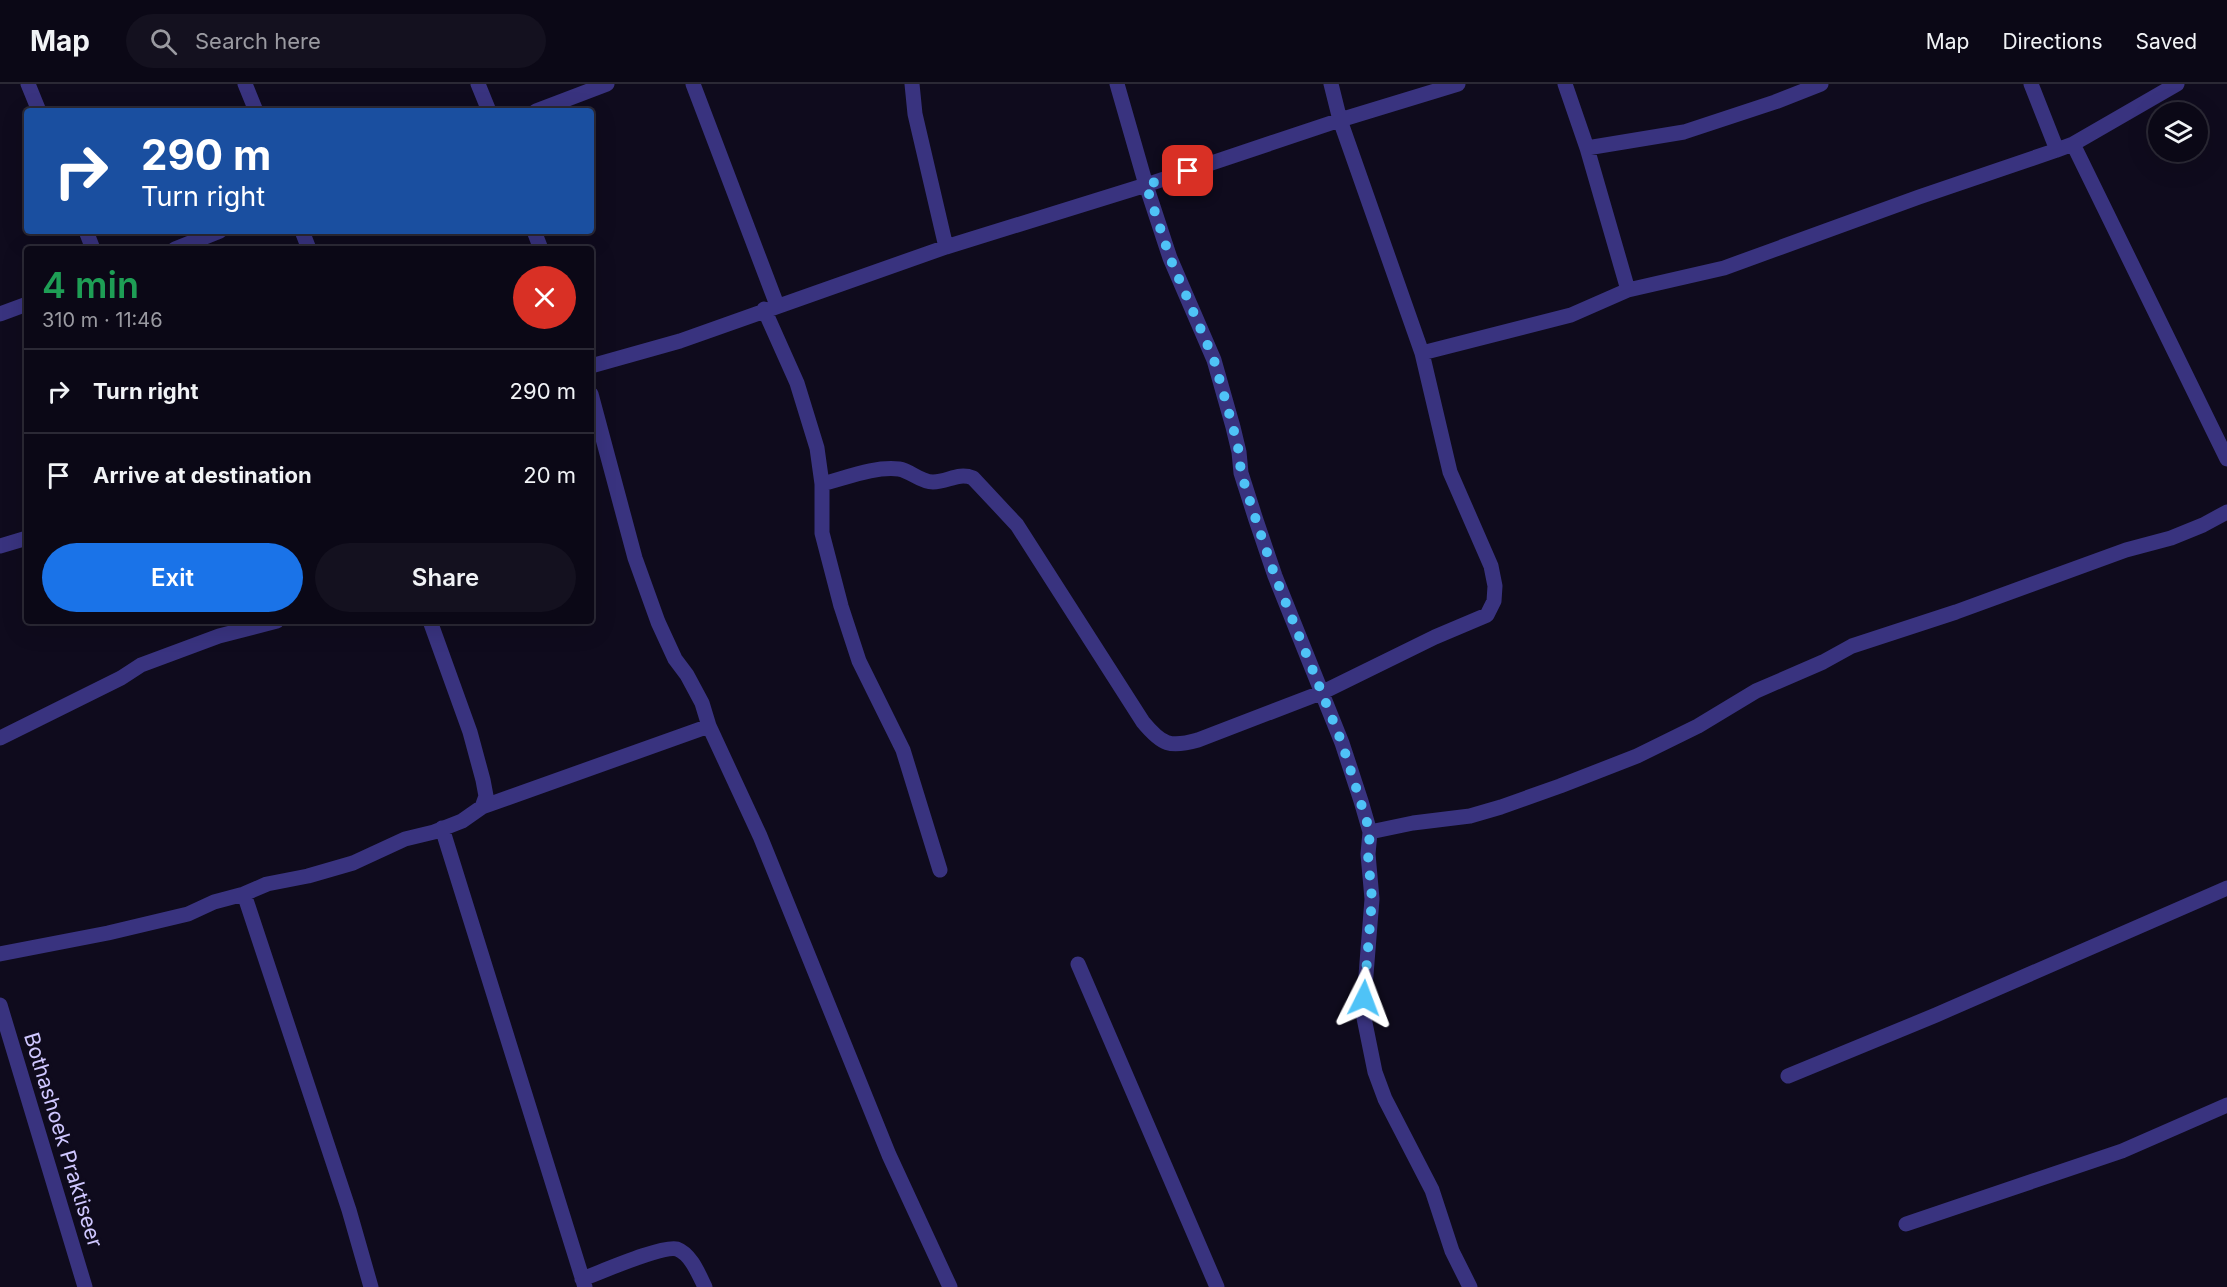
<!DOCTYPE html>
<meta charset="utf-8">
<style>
:root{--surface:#0b0816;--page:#14111f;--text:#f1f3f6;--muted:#9a9aa1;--line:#2b2935;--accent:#1a73e8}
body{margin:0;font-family:Inter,sans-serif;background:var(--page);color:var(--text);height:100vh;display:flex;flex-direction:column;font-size:22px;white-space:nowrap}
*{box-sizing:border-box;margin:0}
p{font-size:20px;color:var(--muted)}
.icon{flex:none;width:33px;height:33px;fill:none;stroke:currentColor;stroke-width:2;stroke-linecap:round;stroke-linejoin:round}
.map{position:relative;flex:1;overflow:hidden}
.side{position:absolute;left:24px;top:162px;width:570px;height:378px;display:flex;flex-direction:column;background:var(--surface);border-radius:6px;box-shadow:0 6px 24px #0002,0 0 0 2px var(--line)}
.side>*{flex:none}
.banner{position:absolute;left:24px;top:24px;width:570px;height:126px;border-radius:6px;box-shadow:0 6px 24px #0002,0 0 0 2px var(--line);background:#1a4fa0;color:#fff;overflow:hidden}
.tools{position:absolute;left:2148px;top:18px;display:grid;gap:12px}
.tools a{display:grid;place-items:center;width:60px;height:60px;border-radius:50%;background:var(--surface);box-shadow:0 6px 24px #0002,0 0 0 2px var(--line);font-size:30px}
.pin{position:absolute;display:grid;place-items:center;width:51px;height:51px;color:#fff;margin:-26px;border-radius:12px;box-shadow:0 3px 9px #0006}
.me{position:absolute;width:66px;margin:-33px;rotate:3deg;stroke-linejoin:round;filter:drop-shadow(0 0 4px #0008)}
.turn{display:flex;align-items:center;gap:21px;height:126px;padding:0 18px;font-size:27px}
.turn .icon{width:78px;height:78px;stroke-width:2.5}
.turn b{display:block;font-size:42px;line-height:51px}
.round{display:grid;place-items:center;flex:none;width:63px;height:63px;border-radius:32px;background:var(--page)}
.summary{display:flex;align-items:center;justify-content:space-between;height:102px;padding:0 18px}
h1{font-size:36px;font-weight:600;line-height:45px;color:#1e9e55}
.primary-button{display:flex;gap:12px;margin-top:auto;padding:12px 18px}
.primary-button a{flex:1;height:69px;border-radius:36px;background:var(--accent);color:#fff;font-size:24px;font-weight:600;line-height:69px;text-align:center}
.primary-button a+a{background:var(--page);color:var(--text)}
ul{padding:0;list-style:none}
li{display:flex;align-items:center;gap:18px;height:84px;padding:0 18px;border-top:2px solid var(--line)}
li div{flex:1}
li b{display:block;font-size:22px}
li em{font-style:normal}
header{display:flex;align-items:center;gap:36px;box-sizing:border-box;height:84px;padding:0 30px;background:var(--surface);border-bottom:2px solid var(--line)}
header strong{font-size:28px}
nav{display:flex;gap:33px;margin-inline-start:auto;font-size:21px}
.search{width:420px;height:54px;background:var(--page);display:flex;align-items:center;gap:15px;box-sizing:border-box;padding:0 21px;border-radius:33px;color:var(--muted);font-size:22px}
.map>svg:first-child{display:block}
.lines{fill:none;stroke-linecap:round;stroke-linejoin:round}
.minor{stroke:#39337f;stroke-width:15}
.tertiary{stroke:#39337f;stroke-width:15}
.route{stroke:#4fc3f7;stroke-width:10;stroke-dasharray:0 18}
.labels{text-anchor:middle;stroke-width:6;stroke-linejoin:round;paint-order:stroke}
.street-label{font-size:21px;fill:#cfc7ff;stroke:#0f0b1d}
</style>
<header>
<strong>Map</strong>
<div class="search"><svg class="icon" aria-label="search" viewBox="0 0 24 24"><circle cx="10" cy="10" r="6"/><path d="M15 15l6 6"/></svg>Search here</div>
<nav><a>Map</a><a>Directions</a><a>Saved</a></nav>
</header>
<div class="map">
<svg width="2227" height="1203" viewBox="0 0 2227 1203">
<rect width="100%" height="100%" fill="#0f0b1d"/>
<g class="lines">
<!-- minor -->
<path class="minor" d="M28 0 39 27
M245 0 256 27
M478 0 489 27
M693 0 777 221
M912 0 915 30 946 163
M1117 0 1146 101 1170 174 1214 276 1233 343 1239 368 1241 389 1256 436 1275 492 1342 659 1361 717 1370 748 1368 770 1372 815 1363 929 1375 988 1385 1015 1432 1106 1452 1167 1470 1203
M1565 0 1587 64 1628 206
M2031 0 2057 66
M536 27 607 0
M2073 60 2227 375
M1587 64 1684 48 1775 18 1821 0
M86 147 93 165
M302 147 309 165
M534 147 541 165
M175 165 220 147
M764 225 797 299 817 364 822 400V449L841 522 859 577 903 666 940 786
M0 230 27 220
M1422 269 1571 231 1628 206 1724 184 1919 113 2057 66 2073 60 2177 0
M591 282 680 257 946 163 1146 101 1340 36 1458 0
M591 310 635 474 658 538 675 575 687 591 702 619 709 642 760 752 889 1071 950 1203
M822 400C846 394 874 382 899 385 911 387 920 398 933 398 948 398 958 388 973 394L1017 441 1143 638C1162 661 1170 664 1198 656L1323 608 1435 553 1487 531 1494 517 1495 502 1491 482 1450 388 1422 269 1340 36 1331 0
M0 462 27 454
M0 654 121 594 141 581 219 552 277 537
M482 723 709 642
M442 744 585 1203
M1370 748 1413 739 1470 732 1501 723 1560 702 1637 672 1698 642 1756 607 1823 578 1852 562 1956 528 2126 466 2171 454 2203 441 2227 428
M244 810 349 1126 371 1203
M0 870 108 849 188 830 214 818 244 810 267 800 308 792 353 779 405 755 434 748 462 737 482 723 486 712 483 696 470 648 430 537
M1078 880 1217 1203
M1788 992 1936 931 2227 804
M1906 1140 2122 1067 2227 1021
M582 1195C599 1189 662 1161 677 1165 691 1170 699 1191 705 1203"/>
<!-- tertiary -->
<path class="tertiary" d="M0 921 85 1203"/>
</g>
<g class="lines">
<!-- route -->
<path class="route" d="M1188 87 1146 101 1170 174 1214 276 1233 343 1239 368 1241 389 1256 436 1275 492 1342 659 1370 748 1368 771 1372 815 1364 914"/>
</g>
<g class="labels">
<!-- street labels -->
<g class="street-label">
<text transform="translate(63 1056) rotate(73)" y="7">Bothashoek Praktiseer</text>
</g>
</g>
</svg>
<div class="tools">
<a><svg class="icon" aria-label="layers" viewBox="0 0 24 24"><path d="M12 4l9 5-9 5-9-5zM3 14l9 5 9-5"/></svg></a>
</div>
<div class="pin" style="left:1188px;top:87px;background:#d93025"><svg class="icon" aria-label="arrive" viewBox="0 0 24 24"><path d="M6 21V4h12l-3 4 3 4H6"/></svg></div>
<svg class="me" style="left:1364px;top:914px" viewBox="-20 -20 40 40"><path d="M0-17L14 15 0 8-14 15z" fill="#4fc3f7" stroke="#fff" stroke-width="4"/></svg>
<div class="banner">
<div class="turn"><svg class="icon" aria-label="right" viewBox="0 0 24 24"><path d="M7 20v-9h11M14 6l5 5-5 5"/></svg><div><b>290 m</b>Turn right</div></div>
</div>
<section class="side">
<div class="summary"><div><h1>4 min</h1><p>310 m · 11:46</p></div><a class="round" style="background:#d93025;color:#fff"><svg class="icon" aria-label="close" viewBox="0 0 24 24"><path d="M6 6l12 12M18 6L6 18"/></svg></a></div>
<ul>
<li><svg class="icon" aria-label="right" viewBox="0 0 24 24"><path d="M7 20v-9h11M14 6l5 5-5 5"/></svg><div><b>Turn right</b></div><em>290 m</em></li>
<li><svg class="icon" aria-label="arrive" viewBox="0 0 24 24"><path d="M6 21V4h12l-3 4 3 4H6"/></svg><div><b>Arrive at destination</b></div><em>20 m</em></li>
</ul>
<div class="primary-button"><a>Exit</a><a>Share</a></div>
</section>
</div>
